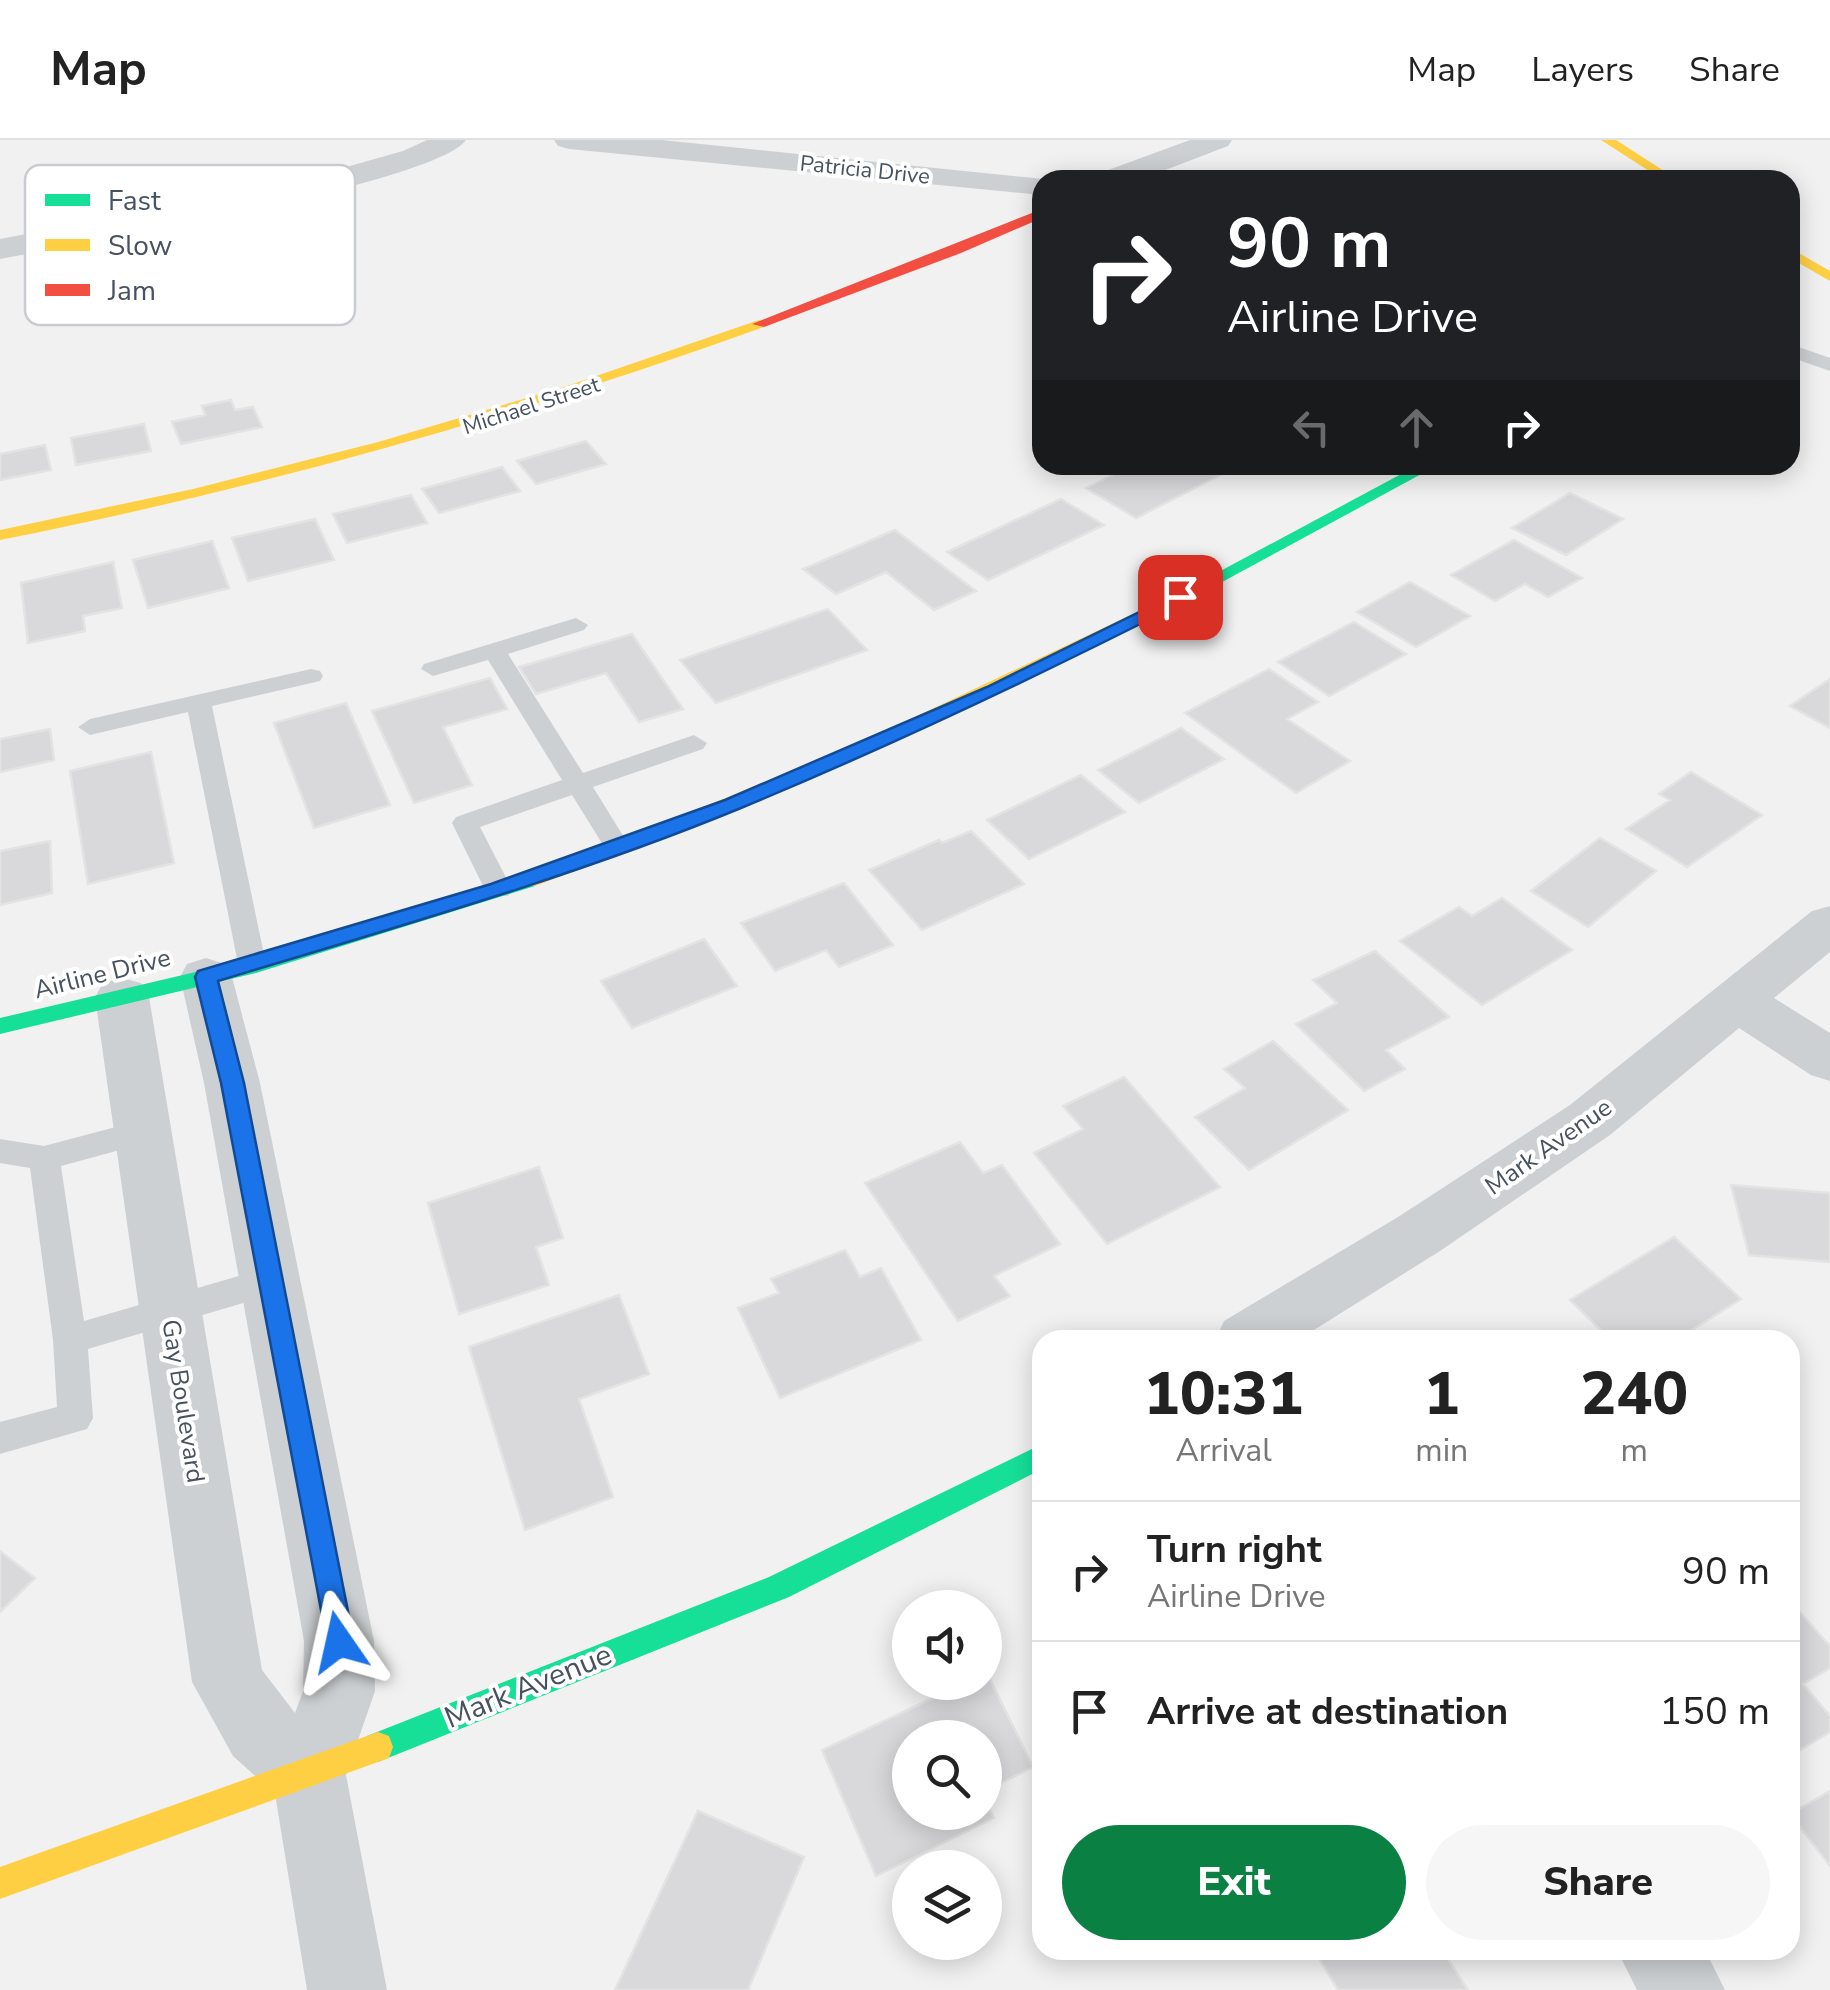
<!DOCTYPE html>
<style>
:root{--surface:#fff;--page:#f6f6f6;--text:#222;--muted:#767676;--line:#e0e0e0;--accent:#0b8043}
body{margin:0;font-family:"Nunito Sans",sans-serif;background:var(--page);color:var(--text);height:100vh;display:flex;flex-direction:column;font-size:38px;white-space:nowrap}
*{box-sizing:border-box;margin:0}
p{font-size:32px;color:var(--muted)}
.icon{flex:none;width:55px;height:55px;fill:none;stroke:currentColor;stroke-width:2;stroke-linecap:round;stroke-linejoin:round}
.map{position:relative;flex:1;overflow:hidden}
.details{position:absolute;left:1032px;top:1190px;width:768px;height:630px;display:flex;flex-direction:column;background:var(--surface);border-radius:30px;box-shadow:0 5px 25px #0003}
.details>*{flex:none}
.hud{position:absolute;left:1032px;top:30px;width:768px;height:305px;border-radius:30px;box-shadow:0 5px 25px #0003;background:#202124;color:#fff;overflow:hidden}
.buttons{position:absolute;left:892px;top:1450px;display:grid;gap:20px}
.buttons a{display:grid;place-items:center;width:110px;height:110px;border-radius:50%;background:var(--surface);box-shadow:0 5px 25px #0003;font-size:50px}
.pin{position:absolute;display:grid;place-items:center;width:85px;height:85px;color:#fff;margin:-42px;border-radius:20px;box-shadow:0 5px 15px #0006}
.me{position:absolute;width:110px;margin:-55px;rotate:349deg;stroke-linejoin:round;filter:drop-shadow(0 0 8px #0008)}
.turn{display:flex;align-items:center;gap:35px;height:210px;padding:0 30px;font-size:45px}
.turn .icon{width:130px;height:130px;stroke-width:2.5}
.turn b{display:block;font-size:70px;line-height:85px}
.lanes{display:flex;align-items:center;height:95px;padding:0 30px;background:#0003;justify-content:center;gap:50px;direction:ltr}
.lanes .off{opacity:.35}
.eta{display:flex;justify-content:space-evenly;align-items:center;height:170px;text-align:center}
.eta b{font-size:60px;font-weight:800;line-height:70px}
.button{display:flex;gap:20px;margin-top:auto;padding:20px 30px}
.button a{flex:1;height:115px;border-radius:60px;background:var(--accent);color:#fff;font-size:40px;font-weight:800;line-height:115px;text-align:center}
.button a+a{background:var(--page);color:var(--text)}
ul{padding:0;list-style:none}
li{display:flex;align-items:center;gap:30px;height:140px;padding:0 30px;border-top:2px solid var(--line)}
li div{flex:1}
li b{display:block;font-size:38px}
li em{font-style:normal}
header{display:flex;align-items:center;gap:60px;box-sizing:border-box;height:140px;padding:0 50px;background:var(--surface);border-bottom:2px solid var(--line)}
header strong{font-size:48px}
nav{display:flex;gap:55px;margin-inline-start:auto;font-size:35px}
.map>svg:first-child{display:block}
.building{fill:#d9d9db;stroke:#e3e3e4;stroke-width:2.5}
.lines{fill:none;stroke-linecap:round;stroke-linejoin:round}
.lane{fill:#cdd0d2;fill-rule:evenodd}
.street{fill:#cdd0d2;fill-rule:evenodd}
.fast{fill:#16e098;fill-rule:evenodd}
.slow{fill:#ffcf43;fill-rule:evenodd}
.jam{fill:#f24e42;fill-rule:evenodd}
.route{fill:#1a73e8;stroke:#114b97;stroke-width:2.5}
.labels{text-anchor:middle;stroke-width:8;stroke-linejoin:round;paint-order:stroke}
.far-street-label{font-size:22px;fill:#475260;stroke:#fff}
.street-label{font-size:25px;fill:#475260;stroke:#fff}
.near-street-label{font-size:30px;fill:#475260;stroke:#fff}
.key{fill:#fff;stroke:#c8cbcf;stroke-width:2.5}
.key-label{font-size:28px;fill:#475260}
</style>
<header>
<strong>Map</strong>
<nav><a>Map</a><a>Layers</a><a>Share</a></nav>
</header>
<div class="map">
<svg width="1830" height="1850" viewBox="0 0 1830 1850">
<rect width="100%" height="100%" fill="#f2f1f1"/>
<!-- building -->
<path class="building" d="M231 260 235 270 253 267 262 287 181 304 172 282 205 275 202 266Z
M144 284 151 311 76 325 71 298Z
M586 301 606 324 536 344 517 321Z
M45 305 51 330 0 340V314Z
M1133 325H1240L1136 378 1086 348Z
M502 327 520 351 439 373 422 349Z
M1570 353 1623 379 1566 415 1512 388Z
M411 355 427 383 347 403 333 374Z
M1061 359 1104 385 988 440 947 412Z
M315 379 334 420 248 441 232 398Z
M895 390 976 451 934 470 886 432 836 454 803 429Z
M1514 400 1582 438 1548 457 1525 444 1495 461 1451 435Z
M212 401 229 448 148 468 133 420Z
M113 422 122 468 83 476 85 491 28 503 21 443Z
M1410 442 1470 476 1416 507 1357 472Z
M828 469 867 510 716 563 680 520Z
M1354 482 1406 514 1329 556 1278 522Z
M632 494 683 569 639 582 606 533 536 554 519 527Z
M1269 529 1318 562 1287 579 1350 621 1296 653 1185 573Z
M490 538 507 569 443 587 472 645 414 663 372 571Z
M1830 539V588L1790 566Z
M346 563 390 665 314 688 274 583Z
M1181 588 1224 619 1139 663 1098 630Z
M50 589 54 620 0 632V599Z
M151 612 174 723 88 744 70 631Z
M1691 632 1762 675 1687 727 1626 689 1670 660 1659 654Z
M1081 635 1125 672 1029 719 987 680Z
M971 691 1024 744 922 790 869 730 939 700 942 703Z
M1600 698 1656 731 1588 787 1531 751Z
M50 701 52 753 0 765V711Z
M844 743 893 805 839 827 826 810 775 831 741 783Z
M1502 758 1572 810 1482 865 1400 801 1459 767 1472 776Z
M704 799 737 846 632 888 601 841Z
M1375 811 1449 877 1386 910 1405 929 1364 951 1296 884 1337 863 1313 840Z
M1273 901 1348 970 1249 1030 1195 977 1245 948 1224 929Z
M1124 937 1220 1047 1107 1104 1034 1013 1083 989 1063 966Z
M960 1002 983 1033 1002 1025 1060 1104 994 1136 1010 1156 958 1181 865 1043Z
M539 1027 563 1098 536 1107 549 1145 459 1174 428 1063Z
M1731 1045 1830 1053V1122L1749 1115Z
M1674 1097 1741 1159 1676 1200H1611L1570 1160Z
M845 1110 860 1137 881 1128 921 1200 780 1258 738 1168 779 1153 771 1139Z
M619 1155 649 1234 579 1259 613 1357 525 1390 469 1207Z
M0 1411 35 1438 0 1472Z
M1790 1461 1830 1506V1528L1803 1544 1830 1576V1592L1790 1616Z
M987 1533 1033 1627 985 1651V1598H910V1672H985V1659L994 1678 876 1736 822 1610 967 1542H985Z
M1830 1651V1726L1790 1674Z
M698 1671 804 1717 748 1850H615Z
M1314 1810H1442L1468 1850H1338Z"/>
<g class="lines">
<!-- lane -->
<path class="lane" d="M1790 204 1830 218V231L1790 217Z
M576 478 588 485 584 490 508 514 583 633 694 595 707 603 703 609 593 647 630 707 626 713H608L572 655 480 687 512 749 508 756H488L452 683 456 677 562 640 488 520 433 536 421 529 424 524Z
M311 529 320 531 323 536 320 541 212 566 266 824 262 831H242L238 824 188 572 90 595 78 587 90 579Z
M142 980 153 983 157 992 153 1001 61 1026 84 1181 270 1127 282 1131 287 1141 282 1151 270 1155 88 1209 93 1278 87 1289 0 1314V1282L57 1267 53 1200 30 1028 0 1023V999L44 1006Z"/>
<!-- street -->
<path class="street" d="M427 0H466C435 44 71 105 0 119V99L282 45 403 11Z
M554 0H662L1053 40H1042V55L569 9 558 6Z
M1190 0H1232L1228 6 1139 40H1096L1100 33Z
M1830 766V812L1774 858 1830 893V941L1811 935 1739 888 1610 995 1440 1111 1298 1200H1215L1224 1181 1398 1077 1570 965 1812 771Z
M206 818 225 824 232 837 260 943 374 1501 375 1551 346 1635 387 1850H307L275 1654 233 1616 192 1542 95 857 103 843 122 838 141 843 149 857 262 1530 295 1573 303 1551 304 1501 204 943 180 837 187 824Z
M1617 1810H1705L1725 1850H1637Z"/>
<!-- fast -->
<path class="fast" d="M1418 325H1438L1200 454 1194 455 1185 450Z
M528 734 535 736 538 741 535 746 256 833 0 894V878L255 818Z
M1042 1304V1329L789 1457 378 1622 367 1618 363 1607 367 1596 769 1437Z"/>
<!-- slow -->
<path class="slow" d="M1601 0H1616L1678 40H1663Z
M1790 108 1830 131V141L1790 118Z
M759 180 764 181V187C514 277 261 348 0 400V390L193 349 378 302 567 246Z
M1194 445 1203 450 1200 454C984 565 763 662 535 746H521L518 741 521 736 691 672 860 603Z
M378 1592 389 1596 393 1607 389 1618 0 1759V1727Z"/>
<!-- jam -->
<path class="jam" d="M1042 69V78L961 113 764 187 752 184Z"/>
</g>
<!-- route -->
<path class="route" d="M1180 452 1186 453V461C1040 535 893 605 741 668 571 738 393 788 218 841L244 943 354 1502 350 1512 339 1516 329 1512 221 943 195 837 198 831 491 744 725 660 987 547Z"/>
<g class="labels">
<!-- far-street labels -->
<g class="far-street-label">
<text transform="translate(865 29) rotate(6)" y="8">Patricia Drive</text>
<text transform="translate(531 265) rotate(-18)" y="8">Michael Street</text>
</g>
<!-- street labels -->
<g class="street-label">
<text transform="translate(102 833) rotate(-14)" y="9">Airline Drive</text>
<text transform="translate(1548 1006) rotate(-35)" y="9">Mark Avenue</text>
<text transform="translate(184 1261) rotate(81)" y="9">Gay Boulevard</text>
</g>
<!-- near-street labels -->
<g class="near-street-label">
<text transform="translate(528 1546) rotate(-22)" y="10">Mark Avenue</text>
</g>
</g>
<!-- legend -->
<rect x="25" y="25" width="330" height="160" rx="15" class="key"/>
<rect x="45" y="54" width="45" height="12" fill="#16e098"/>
<rect x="45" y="99" width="45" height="12" fill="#ffcf43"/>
<rect x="45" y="144" width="45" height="12" fill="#f24e42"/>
<g class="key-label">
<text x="108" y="70">Fast</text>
<text x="108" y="115">Slow</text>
<text x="108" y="160">Jam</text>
</g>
</svg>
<div class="buttons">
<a><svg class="icon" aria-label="sound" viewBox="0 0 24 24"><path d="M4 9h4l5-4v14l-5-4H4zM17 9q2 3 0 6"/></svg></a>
<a><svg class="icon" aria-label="search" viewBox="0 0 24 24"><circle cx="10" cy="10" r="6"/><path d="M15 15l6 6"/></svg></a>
<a><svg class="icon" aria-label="layers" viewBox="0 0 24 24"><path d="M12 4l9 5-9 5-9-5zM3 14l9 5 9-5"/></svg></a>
</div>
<div class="pin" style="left:1180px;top:457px;background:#d93025"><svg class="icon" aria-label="arrive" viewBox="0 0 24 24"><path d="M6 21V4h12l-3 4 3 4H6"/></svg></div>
<svg class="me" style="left:339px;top:1502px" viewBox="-20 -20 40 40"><path d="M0-17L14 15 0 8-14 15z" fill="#1a73e8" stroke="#fff" stroke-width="4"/></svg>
<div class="hud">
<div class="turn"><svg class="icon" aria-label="right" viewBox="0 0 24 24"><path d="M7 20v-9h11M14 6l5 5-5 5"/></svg><div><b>90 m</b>Airline Drive</div></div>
<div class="lanes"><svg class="icon off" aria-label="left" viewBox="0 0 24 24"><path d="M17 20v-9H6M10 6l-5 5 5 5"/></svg><svg class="icon off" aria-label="ahead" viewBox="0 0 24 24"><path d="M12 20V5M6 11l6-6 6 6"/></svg><svg class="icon" aria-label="right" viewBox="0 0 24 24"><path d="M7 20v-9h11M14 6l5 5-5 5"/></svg></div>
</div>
<section class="details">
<div class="eta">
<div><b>10:31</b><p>Arrival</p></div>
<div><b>1</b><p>min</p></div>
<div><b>240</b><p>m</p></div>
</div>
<ul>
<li><svg class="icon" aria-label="right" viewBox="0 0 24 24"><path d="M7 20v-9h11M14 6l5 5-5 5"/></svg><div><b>Turn right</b><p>Airline Drive</p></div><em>90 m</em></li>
<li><svg class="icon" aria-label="arrive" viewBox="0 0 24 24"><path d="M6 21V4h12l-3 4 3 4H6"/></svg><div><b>Arrive at destination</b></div><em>150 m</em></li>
</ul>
<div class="button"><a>Exit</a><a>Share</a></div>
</section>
</div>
